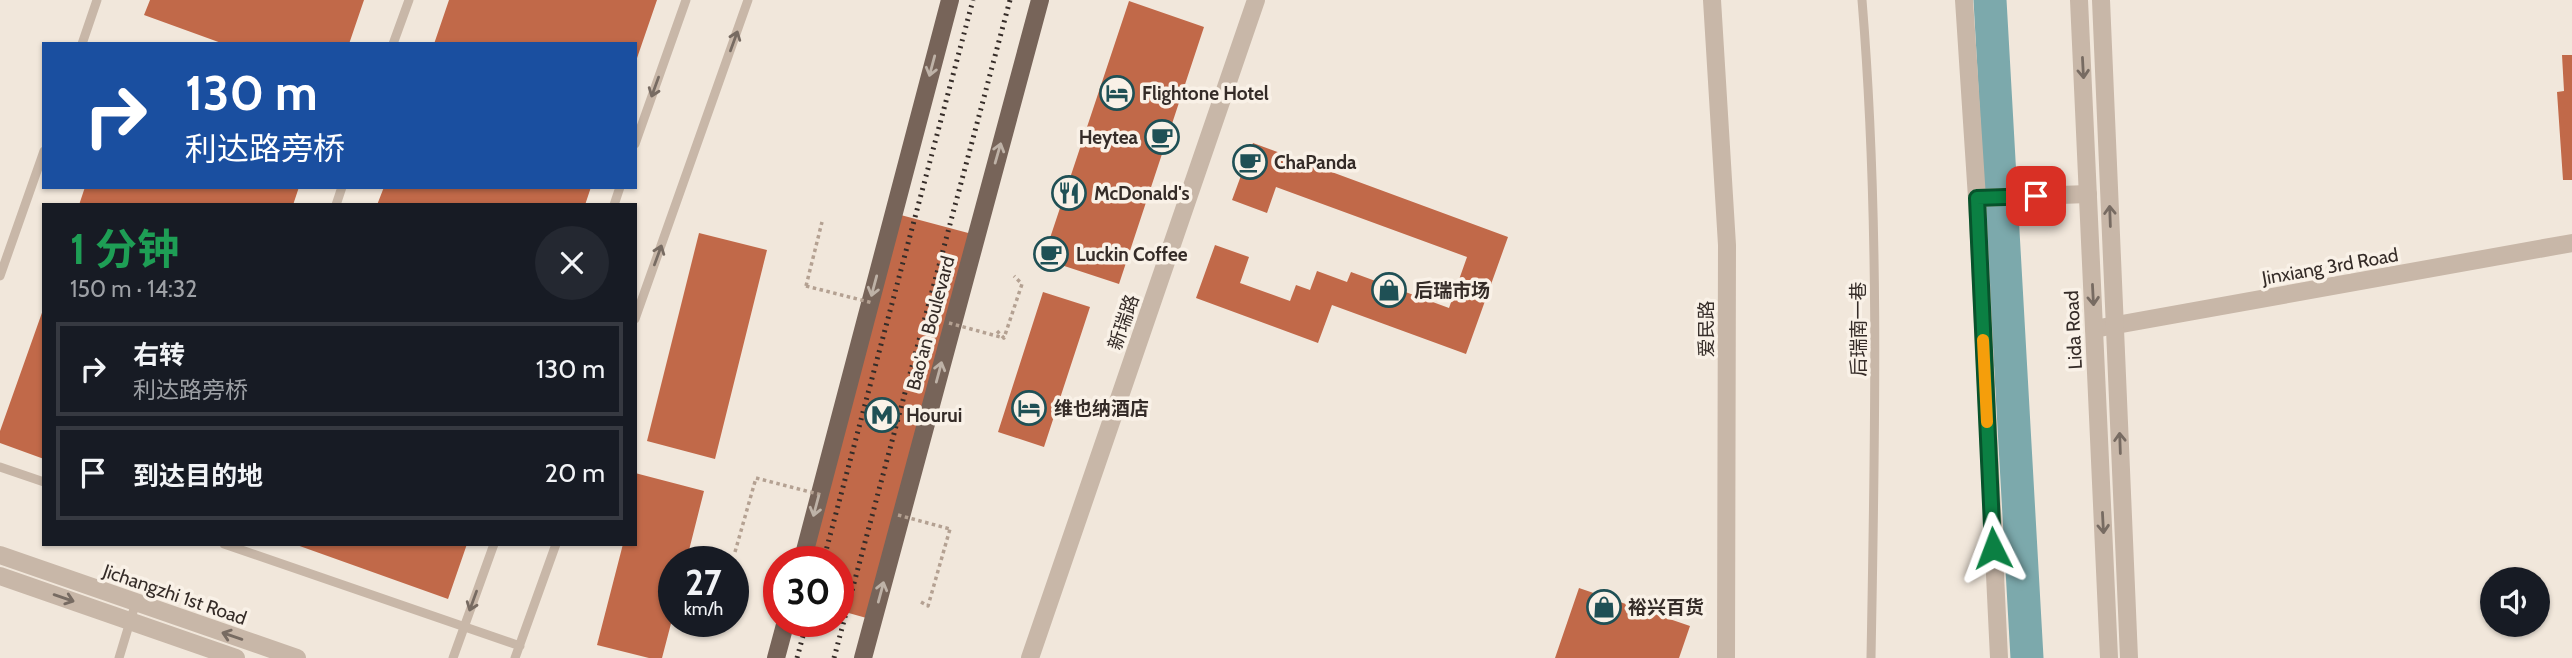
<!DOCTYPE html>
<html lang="zh">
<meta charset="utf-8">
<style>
:root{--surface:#171b24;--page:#242831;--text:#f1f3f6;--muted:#9ea1a6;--line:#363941}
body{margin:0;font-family:Cabin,"Noto Sans SC",sans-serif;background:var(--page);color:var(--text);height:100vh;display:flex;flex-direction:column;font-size:26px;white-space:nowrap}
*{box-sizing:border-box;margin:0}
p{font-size:23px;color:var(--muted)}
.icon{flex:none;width:38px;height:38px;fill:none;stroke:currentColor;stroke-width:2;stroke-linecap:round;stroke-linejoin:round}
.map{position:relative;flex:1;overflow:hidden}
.side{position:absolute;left:42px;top:203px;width:595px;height:343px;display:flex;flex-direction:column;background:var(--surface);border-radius:0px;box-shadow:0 2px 5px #0004}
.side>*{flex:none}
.banner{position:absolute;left:42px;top:42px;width:595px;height:147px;border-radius:0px;box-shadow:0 2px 5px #0004;background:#1a4fa0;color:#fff;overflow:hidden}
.buttons{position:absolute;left:2480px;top:567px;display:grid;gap:14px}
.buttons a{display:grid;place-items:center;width:70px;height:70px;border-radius:50%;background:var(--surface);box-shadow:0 2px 5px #0004;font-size:35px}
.speed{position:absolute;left:658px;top:546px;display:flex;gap:14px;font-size:35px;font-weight:700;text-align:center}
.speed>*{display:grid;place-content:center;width:91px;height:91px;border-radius:50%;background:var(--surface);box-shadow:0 2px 5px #0004;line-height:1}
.speed small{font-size:18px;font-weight:400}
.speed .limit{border:10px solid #d22;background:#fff;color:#111}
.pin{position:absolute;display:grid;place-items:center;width:60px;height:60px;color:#fff;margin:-30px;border-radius:14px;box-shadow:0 4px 10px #0006}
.me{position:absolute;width:77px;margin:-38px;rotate:357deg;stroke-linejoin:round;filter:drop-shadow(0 0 5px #0008)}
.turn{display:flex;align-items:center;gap:24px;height:147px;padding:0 28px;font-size:32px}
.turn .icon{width:91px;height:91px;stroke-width:2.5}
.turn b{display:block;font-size:49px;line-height:60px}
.round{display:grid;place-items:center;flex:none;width:74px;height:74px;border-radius:37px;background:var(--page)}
.headline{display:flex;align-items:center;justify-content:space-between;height:119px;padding:0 28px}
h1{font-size:42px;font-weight:700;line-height:52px;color:#1e9e55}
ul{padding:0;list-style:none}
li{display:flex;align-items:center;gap:21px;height:94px;margin:0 14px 10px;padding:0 14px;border:4px solid var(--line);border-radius:0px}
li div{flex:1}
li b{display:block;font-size:26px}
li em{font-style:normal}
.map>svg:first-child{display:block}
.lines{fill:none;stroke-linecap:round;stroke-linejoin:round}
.river{stroke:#7ca9ac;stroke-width:33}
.building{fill:#c16949}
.path{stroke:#b4a192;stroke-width:3.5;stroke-dasharray:3.5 3.5;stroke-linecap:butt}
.service{stroke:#c8b7a8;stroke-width:9}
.minor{stroke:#c8b7a8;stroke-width:18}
.tertiary{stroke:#c8b7a8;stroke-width:18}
.primary{stroke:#776459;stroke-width:18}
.rail{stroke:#352c28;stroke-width:5;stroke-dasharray:2 5;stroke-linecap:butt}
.path-bridge{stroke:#b4a192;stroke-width:3.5;stroke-dasharray:3.5 3.5;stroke-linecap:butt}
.oneway{stroke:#776b62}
.oneway2{stroke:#beb2a7}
.route-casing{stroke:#07532c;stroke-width:18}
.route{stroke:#0b8043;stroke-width:12}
.slow{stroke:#f59e0b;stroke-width:12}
.labels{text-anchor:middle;stroke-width:7;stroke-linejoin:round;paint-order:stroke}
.poi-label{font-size:19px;font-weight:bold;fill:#352c28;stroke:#f9f1e7;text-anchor:start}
.street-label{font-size:19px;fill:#352c28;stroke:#f9f1e7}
</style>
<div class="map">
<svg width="2572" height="658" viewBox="0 0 2572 658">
<rect width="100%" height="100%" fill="#f1e7db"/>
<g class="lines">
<!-- river -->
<path class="river" d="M1990 0 2027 658"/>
</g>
<!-- building -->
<path class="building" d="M150 0H364L349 44H224L144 15Z
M449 0H657L636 61 635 44H434Z
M1129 1 1204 27 1119 284 1043 259Z
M2562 55H2572V180H2563L2557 92 2564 91Z
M1253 143 1508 237 1466 354 1332 305 1318 343 1196 298 1215 245 1249 257 1240 283 1290 301 1296 285 1310 290 1317 271 1347 282 1351 272 1449 308 1467 257 1276 187 1267 213 1232 200Z
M85 187H299L293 205H79Z
M384 187H591L585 205H377Z
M897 214 972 234 870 619 838 610V562H805Z
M699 233 767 250 715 459 647 441Z
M1043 292 1090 307 1044 447 998 432Z
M44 307V459L0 443V431Z
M635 473 704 491 686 562H674V612L662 658H649L597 645 623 544H635Z
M294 544H467L448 599Z
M1579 588 1690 626 1679 658H1555Z"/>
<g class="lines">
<!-- path -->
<path class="path" d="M806 286 822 222
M997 331 1004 338 1022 284 1014 276
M735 552 756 478
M921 602 928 606 950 529"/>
<!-- service -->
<path class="service" d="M1862 0C1880 219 1875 438 1871 658
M82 44 97 0
M393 44 409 0
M635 144 686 0
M336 205 342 187
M614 205 620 187
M0 276 44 151
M635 319 748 0
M0 467 44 482
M224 544 520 646
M119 658 136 602
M453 658 494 544
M515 658 556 544"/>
<!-- minor -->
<path class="minor" d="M1712 0 1727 245 1726 658
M1964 0 1977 198 1999 658
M1977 198 2088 194
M2094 329 2572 243
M1030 658 1256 0"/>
<!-- tertiary -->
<path class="tertiary" d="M2079 0 2109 658
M2101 0 2129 658
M0 555 297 658
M0 576 236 658"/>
<!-- primary -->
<path class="primary" d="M802 562 950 0
M776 658 786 621
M863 658 1040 0"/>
<!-- rail -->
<path class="rail" d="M823 562 973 0
M797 658 807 621
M834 658 1010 0"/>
<!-- path-bridge -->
<path class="path-bridge" d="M806 286 873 303
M949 323 1004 338
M756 478 822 495
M898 515 950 529"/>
</g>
<!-- one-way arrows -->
<defs><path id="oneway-shaft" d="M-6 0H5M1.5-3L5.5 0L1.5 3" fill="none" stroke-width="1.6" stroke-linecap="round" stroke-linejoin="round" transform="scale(1.75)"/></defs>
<g class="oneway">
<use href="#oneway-shaft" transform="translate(734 41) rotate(-70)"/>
<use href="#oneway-shaft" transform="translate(2083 68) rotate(87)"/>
<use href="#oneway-shaft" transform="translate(655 87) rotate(110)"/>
<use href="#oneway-shaft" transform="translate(2110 216) rotate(-92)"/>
<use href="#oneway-shaft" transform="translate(658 255) rotate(-70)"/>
<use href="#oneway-shaft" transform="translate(2093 295) rotate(87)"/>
<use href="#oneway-shaft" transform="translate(2120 443) rotate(-92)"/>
<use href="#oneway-shaft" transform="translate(2103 523) rotate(87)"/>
<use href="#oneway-shaft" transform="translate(64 598) rotate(19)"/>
<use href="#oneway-shaft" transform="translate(473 601) rotate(110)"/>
<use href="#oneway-shaft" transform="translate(232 636) rotate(-161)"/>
</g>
<g class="oneway2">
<use href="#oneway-shaft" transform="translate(932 66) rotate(105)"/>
<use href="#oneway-shaft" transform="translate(998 153) rotate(-74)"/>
<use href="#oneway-shaft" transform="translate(874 286) rotate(105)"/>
<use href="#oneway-shaft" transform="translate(939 372) rotate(-75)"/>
<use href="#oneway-shaft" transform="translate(816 506) rotate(105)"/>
<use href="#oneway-shaft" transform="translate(881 592) rotate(-75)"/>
</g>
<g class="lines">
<!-- route casing -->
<g class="route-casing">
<path id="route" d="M1993 548 1977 198 2036 196"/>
</g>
<!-- route -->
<use href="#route" class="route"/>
<!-- slow -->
<path class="slow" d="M1983 340 1987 422"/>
</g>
<!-- icons -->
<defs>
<g id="hotel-ring" transform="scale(1.75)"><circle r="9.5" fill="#f9f1e7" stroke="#1f5055" stroke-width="1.5"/><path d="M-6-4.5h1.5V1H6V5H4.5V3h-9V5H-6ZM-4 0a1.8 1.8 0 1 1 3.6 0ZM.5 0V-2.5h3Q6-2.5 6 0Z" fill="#1f5055"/></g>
<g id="cafe-ring" transform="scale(1.75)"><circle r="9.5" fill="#f9f1e7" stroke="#1f5055" stroke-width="1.5"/><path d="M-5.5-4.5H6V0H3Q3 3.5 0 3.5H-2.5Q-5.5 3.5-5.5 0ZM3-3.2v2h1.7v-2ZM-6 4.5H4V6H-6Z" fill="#1f5055"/></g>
<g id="restaurant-ring" transform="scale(1.75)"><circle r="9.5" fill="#f9f1e7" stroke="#1f5055" stroke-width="1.5"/><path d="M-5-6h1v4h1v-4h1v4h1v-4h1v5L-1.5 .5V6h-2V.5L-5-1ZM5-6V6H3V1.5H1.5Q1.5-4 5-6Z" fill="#1f5055"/></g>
<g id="shop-ring" transform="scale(1.75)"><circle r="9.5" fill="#f9f1e7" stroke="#1f5055" stroke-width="1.5"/><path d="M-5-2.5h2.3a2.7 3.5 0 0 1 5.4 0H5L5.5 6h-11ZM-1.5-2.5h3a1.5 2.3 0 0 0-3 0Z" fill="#1f5055"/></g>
<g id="metro-ring" transform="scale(1.75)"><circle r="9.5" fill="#f9f1e7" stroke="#1f5055" stroke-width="1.5"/><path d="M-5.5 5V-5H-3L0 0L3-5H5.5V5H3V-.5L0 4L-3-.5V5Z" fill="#1f5055"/></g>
</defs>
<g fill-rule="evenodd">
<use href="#hotel-ring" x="1117" y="93"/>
<use href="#cafe-ring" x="1162" y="137"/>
<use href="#cafe-ring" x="1250" y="162"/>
<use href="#restaurant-ring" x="1069" y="193"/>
<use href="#cafe-ring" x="1051" y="254"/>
<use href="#shop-ring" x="1389" y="290"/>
<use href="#hotel-ring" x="1029" y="408"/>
<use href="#metro-ring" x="882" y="415"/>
<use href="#shop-ring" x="1604" y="607"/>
</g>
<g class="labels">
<!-- poi labels -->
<g class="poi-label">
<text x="1142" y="100">Flightone Hotel</text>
<text x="1138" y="144" text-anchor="end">Heytea</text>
<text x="1274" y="169">ChaPanda</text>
<text x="1094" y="200">McDonald's</text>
<text x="1076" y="261">Luckin Coffee</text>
<text x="1414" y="297">后瑞市场</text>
<text x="1054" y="415">维也纳酒店</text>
<text x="906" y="422">Hourui</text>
<text x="1628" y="614">裕兴百货</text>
</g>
<!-- street labels -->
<g class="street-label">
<text transform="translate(2330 266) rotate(-10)" y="7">Jinxiang 3rd Road</text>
<text transform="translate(1123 322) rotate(-71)" y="7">新瑞路</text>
<text transform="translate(930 323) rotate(-75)" y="7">Bao'an Boulevard</text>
<text transform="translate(1706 329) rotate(-90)" y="7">爱民路</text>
<text transform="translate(1858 329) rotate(-90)" y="7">后瑞南一巷</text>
<text transform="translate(2073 330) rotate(-93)" y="7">Lida Road</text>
<text transform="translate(175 594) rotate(19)" y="7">Jichangzhi 1st Road</text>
</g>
</g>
</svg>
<div class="buttons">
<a><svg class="icon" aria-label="sound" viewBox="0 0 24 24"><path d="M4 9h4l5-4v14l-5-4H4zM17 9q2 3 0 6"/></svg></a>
</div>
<div class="speed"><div>27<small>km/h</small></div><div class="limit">30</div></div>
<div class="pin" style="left:2036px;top:196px;background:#d93025"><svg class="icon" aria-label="arrive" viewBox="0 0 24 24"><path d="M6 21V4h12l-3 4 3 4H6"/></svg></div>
<svg class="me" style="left:1993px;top:548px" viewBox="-20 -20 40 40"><path d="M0-17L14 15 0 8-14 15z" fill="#0b8043" stroke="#fff" stroke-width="4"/></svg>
<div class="banner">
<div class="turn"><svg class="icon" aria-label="right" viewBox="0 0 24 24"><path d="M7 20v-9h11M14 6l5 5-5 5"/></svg><div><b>130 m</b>利达路旁桥</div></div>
</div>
<section class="side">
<div class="headline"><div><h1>1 分钟</h1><p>150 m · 14:32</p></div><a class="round"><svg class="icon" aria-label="close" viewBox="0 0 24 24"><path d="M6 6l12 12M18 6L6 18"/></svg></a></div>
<ul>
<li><svg class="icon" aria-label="right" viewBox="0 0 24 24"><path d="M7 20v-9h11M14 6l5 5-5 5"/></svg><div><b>右转</b><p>利达路旁桥</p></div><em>130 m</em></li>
<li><svg class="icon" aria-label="arrive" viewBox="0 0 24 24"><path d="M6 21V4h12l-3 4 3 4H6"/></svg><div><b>到达目的地</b></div><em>20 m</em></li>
</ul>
</section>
</div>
